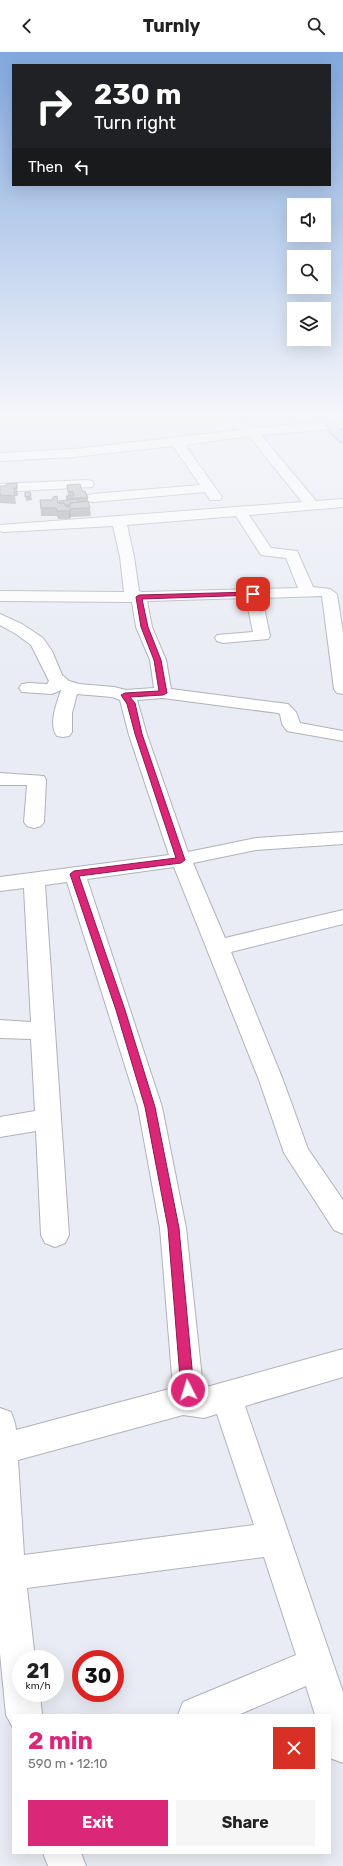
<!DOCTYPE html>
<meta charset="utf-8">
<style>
:root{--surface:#fff;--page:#f6f6f6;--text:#222;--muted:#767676;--accent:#db2777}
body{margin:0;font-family:Rubik,sans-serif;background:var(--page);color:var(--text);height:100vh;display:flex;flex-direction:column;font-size:15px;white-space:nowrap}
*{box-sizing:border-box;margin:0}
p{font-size:13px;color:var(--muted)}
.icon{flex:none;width:22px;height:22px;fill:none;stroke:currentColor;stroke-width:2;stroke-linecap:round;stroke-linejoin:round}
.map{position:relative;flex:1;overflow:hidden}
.sheet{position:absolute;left:12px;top:1662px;width:319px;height:140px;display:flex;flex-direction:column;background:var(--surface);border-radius:0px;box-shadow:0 4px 16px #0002}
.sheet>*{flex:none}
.guide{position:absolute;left:12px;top:12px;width:319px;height:122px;border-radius:0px;box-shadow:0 4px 16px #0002;background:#202124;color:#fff;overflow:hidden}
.tools{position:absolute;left:287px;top:146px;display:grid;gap:8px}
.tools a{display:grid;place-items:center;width:44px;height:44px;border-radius:0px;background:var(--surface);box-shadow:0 4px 16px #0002;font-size:20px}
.speed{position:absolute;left:12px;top:1598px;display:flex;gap:8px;font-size:20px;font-weight:700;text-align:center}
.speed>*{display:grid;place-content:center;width:52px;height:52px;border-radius:50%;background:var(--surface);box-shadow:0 4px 16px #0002;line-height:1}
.speed small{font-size:10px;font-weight:400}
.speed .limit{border:6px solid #d22;background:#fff;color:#111}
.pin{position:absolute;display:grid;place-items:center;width:34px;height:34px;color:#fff;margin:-17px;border-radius:8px;box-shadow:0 2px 6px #0006}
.me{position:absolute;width:44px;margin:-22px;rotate:355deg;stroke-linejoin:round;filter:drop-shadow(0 0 3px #0008)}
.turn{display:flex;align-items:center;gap:14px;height:84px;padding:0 16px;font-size:18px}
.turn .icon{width:52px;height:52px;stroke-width:2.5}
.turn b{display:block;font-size:28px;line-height:34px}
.then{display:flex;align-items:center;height:38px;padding:0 16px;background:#0003;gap:8px;font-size:15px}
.round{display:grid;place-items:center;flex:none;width:42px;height:42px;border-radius:0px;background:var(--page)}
.head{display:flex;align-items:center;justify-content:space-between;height:68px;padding:0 16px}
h1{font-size:24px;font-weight:700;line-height:30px;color:var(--accent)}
.primary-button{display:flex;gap:8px;margin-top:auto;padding:8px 16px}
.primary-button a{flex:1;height:46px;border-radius:0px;background:var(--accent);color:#fff;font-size:16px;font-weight:700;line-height:46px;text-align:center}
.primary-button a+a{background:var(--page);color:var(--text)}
header{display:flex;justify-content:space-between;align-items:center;height:52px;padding:0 16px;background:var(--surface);font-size:18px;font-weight:700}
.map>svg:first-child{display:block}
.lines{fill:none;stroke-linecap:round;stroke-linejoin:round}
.minor-casing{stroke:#b0b2bb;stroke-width:2}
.major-casing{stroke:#6674a6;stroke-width:2}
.minor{fill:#fff;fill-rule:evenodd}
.major{fill:#c1cdfb;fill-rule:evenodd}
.wall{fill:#9799a1}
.shaded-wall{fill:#7b7d83}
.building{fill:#b0b2bb;stroke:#7b7d83}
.route{fill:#db2777;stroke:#8e194d}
</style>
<header><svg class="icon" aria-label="back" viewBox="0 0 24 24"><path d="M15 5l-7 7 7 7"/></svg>Turnly<svg class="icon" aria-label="search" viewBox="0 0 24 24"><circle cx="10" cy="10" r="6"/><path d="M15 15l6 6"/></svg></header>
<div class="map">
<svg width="343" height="1814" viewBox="0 0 343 1814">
<rect width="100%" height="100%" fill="#e9ecf4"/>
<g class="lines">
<!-- minor casing -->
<g class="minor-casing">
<path id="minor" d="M227 359H260L258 362 237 365 254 376 343 368V376L261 383 316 449 343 447V455L249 463 271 496 297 499 313 535 330 537 337 542 343 581V642L337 641 334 637 322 544 262 546 270 584 268 587 223 591 217 589 215 586 217 583 253 580 246 546 147 549 152 575 166 608 171 637 288 652 296 660 300 671 343 679V689L287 679 282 672 280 662 278 661 163 646 137 648 147 683 188 800 256 786 343 780V792L256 798 193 811 225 886 343 858V872L231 900 283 1028 308 1097 343 1148V1182L334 1178 284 1101 259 1028 174 815 87 827 162 1055 186 1176 203 1336 343 1297V1325L245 1354 343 1640V1711L330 1706V1663H315L306 1634 238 1663H178L183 1650 296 1603 264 1505 27 1536 35 1607H21V1641H40L42 1663H13V1676L6 1663 0 1601V1356L11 1360 15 1371 16 1378 173 1336 160 1176 138 1055 67 830 45 833 69 1183 65 1191 55 1195 45 1191 41 1183 36 1079 0 1085V1065L35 1059 31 987 0 986V968L31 970 24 836 0 839V825L169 803 129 683 120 648 112 645 77 642 72 661V680L69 684 63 685 57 684C48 672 57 651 61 638L52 642 22 640 19 636 22 632 28 631 47 632 49 629 31 593 16 582 0 573V562L22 572 43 586 52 599 62 623 69 629 79 632 114 635 126 638 154 636 150 608 136 575 132 550 0 549V539L124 540 120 505 113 474 3 480 0 479V473L302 450 249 384 185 393 222 445 220 448H210L205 440 93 450 88 449 86 446 88 443 93 442 200 433 173 394 74 405 0 409V401L74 397 240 378 220 363 222 360ZM236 464 261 503 286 506 298 536 142 540 139 539 134 505 127 473ZM217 1362 254 1473 24 1503 18 1408 183 1363 204 1366Z
M87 428 92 429 94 432 92 435 0 440V432Z
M0 721 44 724 46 728 44 770 41 774 34 776 27 774 24 770 27 733H0Z
M43 1801H81L86 1814H48Z"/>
</g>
<!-- major casing -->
<g class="major-casing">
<path id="major" d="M312 359H325L343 379V390L339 389Z"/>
</g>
<!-- minor -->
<use href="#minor" class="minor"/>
<!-- major -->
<use href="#major" class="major"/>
</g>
<!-- wall -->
<path class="wall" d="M17 431 18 444H15L16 452 0 451V434H6Z
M67 433 82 439 88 446V450L90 456 91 464 71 465 69 467H58L57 464H41L40 448 59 451 66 448V444H73H68Z
M25 440H30L32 448 26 449Z"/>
<!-- shaded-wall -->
<path class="shaded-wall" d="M70 457 71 465 69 467V459Z"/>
<!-- building -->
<path class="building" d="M17 431V436H14L15 444 0 443V434H6V432Z
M80 432 82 439H85L88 446H67L66 444H74L73 439 68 440 67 433Z
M25 440H30L31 444 25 445Z
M57 444 58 451H64L66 455H70V451L88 449 90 456 70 457 69 459H57L56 456H41L40 448H52L53 445Z
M78 447 79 450 70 451V453H65L64 451H59V449Z"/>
<!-- sky -->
<linearGradient id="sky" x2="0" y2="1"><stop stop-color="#81a8de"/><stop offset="0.59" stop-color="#f5f6fa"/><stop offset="1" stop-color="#f5f6fa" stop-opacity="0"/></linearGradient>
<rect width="343" height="613" fill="url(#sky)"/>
<!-- route -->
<path class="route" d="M253 540 256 542 255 543 142 547 148 575 161 608 167 641 163 643 130 645 135 651 142 682 185 808 181 811 79 824 125 958 155 1055 179 1176 194 1338 192 1343 188 1344 183 1343 181 1338 168 1176 145 1055 116 958 70 822 74 819 176 806 135 682 127 652 121 643 125 641 159 639 154 608 141 575 136 545 139 543Z"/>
</svg>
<div class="tools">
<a><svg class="icon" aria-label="sound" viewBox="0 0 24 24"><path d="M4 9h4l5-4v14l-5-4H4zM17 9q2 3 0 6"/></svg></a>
<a><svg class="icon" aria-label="search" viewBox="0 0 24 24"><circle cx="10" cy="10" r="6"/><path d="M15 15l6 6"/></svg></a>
<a><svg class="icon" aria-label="layers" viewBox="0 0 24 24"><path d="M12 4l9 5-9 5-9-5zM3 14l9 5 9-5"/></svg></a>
</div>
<div class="speed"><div>21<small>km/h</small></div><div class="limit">30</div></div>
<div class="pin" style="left:253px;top:542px;background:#d93025"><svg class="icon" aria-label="arrive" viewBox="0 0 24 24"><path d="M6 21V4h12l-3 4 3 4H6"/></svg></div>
<svg class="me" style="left:188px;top:1338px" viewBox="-20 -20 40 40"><circle r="17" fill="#db2777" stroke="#fff" stroke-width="3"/><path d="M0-11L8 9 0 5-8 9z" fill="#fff"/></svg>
<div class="guide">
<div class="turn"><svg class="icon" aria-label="right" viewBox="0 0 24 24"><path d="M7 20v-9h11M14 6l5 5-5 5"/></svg><div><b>230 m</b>Turn right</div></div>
<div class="then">Then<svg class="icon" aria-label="left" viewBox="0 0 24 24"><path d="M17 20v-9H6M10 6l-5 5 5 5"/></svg></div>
</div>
<section class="sheet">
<div class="head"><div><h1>2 min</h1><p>590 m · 12:10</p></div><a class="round" style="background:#d93025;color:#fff"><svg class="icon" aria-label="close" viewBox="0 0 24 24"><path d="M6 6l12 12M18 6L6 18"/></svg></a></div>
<div class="primary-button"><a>Exit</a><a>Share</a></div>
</section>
</div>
